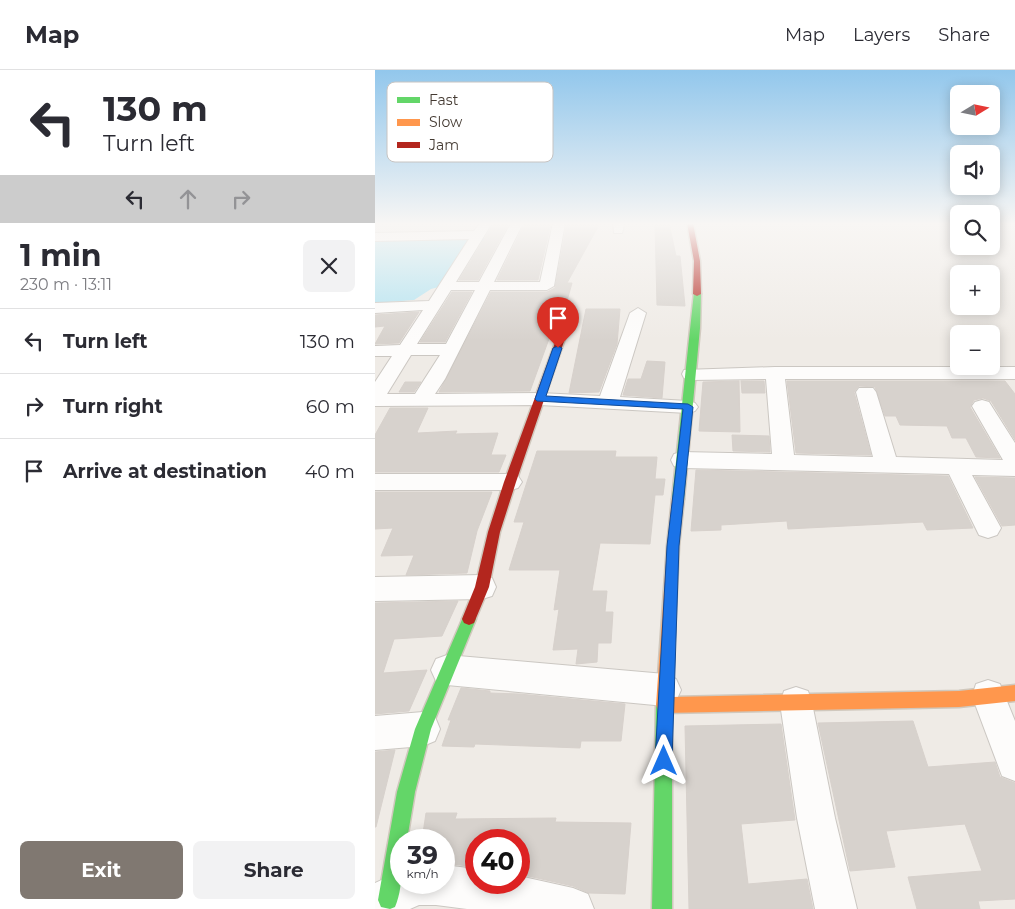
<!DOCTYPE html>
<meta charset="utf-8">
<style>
:root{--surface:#fff;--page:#f2f2f3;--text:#2b2b33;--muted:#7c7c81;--line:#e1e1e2;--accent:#807871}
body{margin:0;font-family:Montserrat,sans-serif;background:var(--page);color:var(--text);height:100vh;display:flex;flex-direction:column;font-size:19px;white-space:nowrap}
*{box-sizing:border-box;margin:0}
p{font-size:16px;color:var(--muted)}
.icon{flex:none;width:28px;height:28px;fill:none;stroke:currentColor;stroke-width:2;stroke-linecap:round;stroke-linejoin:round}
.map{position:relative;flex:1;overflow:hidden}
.panel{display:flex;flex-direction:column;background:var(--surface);width:375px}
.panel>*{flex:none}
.banner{background:#fff;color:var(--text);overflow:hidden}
.needle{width:32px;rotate:80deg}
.buttons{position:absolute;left:575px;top:15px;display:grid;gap:10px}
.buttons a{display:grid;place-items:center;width:50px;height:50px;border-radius:8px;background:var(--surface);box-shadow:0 2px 12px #0003;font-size:25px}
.speed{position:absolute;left:15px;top:759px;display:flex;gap:10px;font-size:25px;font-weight:700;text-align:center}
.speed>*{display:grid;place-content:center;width:65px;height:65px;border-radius:50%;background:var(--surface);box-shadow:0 2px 12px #0003;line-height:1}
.speed small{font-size:12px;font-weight:400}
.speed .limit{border:8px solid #d22;background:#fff;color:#111}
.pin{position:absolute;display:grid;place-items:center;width:42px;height:42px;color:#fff;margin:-51px -21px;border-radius:50% 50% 50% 0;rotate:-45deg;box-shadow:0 0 5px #0007}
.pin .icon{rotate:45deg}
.me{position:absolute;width:55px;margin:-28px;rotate:0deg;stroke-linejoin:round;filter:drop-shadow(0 0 4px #0008)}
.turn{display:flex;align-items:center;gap:18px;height:105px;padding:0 20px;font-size:22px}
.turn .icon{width:65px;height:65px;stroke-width:2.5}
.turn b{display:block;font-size:35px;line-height:42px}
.lanes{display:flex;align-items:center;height:48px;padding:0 20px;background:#0003;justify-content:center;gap:25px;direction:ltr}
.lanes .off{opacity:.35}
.round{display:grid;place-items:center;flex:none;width:52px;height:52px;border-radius:8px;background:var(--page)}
.overview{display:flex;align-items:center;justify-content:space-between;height:85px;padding:0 20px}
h1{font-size:30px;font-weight:700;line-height:38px}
.button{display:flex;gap:10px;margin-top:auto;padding:10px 20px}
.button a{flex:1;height:58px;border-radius:8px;background:var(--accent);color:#fff;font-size:20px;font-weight:700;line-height:58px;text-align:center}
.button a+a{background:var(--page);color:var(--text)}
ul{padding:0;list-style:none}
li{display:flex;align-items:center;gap:15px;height:65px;padding:0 20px;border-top:1px solid var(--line)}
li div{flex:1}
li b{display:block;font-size:19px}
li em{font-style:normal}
header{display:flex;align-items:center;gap:30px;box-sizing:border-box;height:70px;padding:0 25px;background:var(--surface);border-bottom:1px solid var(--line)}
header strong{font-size:24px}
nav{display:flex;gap:28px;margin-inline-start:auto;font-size:18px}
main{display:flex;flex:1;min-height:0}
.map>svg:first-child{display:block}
.water{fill:#b1e3f1}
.building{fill:#d7d2cd;stroke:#d7d1cc}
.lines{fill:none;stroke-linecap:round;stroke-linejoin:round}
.street-casing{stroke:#cbc7c2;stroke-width:2}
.fast-casing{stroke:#d0c8bd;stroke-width:3}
.slow-casing{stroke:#d0c8bd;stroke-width:3}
.jam-casing{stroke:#d0c8bd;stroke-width:3}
.street{fill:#fdfcfb;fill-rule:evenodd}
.fast{fill:#63d668;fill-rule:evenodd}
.slow{fill:#ff974d;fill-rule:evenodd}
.jam{fill:#b3261e;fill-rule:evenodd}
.route{fill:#1a73e8;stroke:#114b97}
.key{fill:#fff;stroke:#c7c4c2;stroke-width:1}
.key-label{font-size:14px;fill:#443a32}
</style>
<header>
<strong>Map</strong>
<nav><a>Map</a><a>Layers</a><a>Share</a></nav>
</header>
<main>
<section class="panel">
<div class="banner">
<div class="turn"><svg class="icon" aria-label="left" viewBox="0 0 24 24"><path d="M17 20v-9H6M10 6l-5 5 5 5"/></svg><div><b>130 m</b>Turn left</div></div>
<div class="lanes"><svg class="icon" aria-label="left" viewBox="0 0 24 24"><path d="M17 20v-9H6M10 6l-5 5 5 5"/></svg><svg class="icon off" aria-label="ahead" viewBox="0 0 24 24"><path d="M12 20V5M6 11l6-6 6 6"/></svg><svg class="icon off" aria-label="right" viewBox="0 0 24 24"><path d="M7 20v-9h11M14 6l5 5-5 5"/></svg></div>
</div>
<div class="overview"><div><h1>1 min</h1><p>230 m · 13:11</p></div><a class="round"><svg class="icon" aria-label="close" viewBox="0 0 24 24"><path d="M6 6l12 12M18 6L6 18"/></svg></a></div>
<ul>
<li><svg class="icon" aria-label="left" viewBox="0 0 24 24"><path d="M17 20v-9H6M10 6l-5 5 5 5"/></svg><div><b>Turn left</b></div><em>130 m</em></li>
<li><svg class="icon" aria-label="right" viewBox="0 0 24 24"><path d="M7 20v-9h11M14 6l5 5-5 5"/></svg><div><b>Turn right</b></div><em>60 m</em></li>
<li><svg class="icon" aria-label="arrive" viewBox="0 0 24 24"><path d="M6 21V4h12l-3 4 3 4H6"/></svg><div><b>Arrive at destination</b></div><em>40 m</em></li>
</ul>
<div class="button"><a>Exit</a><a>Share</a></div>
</section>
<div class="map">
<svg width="640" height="839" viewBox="0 0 640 839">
<rect width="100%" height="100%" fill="#efebe6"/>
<!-- water -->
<path class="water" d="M102 163 111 169 93 182 75 214 56 219 39 230 0 233V167Z"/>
<!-- building -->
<path class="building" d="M119 153H134L103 210H84Z
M150 153H176L163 210H122Z
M192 153H225L192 213H197L190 238 183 244 155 321 64 322 116 222H172L180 218Z
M294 153 301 186H305L310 236 282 235 280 154Z
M77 222H97L70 272H45Z
M211 239H245L242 274 224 322 194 323Z
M44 242 24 273 0 274 10 256 0 257V245Z
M272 291 290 292 287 328 248 325 253 309H266Z
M364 311 365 362 324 361 328 312Z
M366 311H389L390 323H367Z
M412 311H630L640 324V370L616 331 608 328 599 330 595 337 625 388 601 387 591 368H577L572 356 525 355 521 346H510L500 317 484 316 479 322 496 385 421 383Z
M30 312H46L39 322H24Z
M15 338H53L42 362 43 363 82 361 80 364 123 363 116 385H131L124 402H0V365Z
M357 365 394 366 395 382 358 381Z
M162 381H241L240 387H282L280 409H290L288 425H280L275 474 225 473 217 521H232L230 542H238L236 573H223L222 592 201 594 203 579 178 580 184 539 179 540 185 500H134L149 452H139Z
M321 400 573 406 598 458 552 460 548 452 413 459 412 451 346 455V460L316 461Z
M600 407 640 408V455L627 456Z
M0 422H117L102 461 92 503 31 505 39 485 6 486 18 458 0 459Z
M83 531 67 566 19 569 8 603 52 600 34 641 0 644V533Z
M86 618 115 621V623L144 624 250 634 246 671H206L205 678 100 674 99 677 67 676 76 650H73Z
M538 651 553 697 620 692 625 707 640 713V829L603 831 605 839H542L533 807 607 801 590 754 511 761 520 797 475 801 443 653Z
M406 654 420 750 366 754 373 814 432 809 438 839H314L310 656Z
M20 680 1 757H0V682Z
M51 743H82L80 749 181 748 180 752 256 753 250 824 214 823 198 816 144 804V770H101V797L69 793V770H47Z"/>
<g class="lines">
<!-- street casing -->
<g class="street-casing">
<path id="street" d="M105 153H117L81 212H104L136 153H148L119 212H165L178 153H190L179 216 172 220H115L70 309 60 324 165 323 225 326 255 243 263 238 271 243 245 327 313 331 320 333 323 337 320 341 313 343 165 335 0 336V312L17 286H0V276L25 275 48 240 0 243V233L54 231 94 169 0 171V163L99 161ZM76 220H100L71 274H42ZM36 285H65L40 324H12Z
M238 153H250L247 163H239Z
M400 297H640V309H410L419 385 498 387 481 322 484 318H498L501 322 521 387 628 390 597 336 600 332 607 330 614 332 640 373V406L597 405 626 458 622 465 613 468 604 465 574 404 307 398 299 396 296 390 299 384 307 382 397 384 391 309 316 310 309 308 307 304 309 300Z
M0 404H135L143 406 147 412 143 418 135 420H0Z
M107 505 117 508 121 517 117 526 107 529 0 531V507Z
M72 585 290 604 301 609 306 620 301 631 290 636 72 615 61 611 56 600 61 589Z
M613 610 625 614 640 651V711L627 706 597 626 601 614Z
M421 617 433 621 437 633 460 748 482 839H440L422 748 405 633 409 621Z
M48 642 60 647 65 659 60 671 48 676 0 680V646Z
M69 795 101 799V812H144V806L198 818 213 824 219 839H92L61 835H44L35 839H0V813L26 801V812H69Z"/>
</g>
<!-- fast casing -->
<g class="fast-casing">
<path id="fast" d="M319 222 326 224 325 258 309 429 307 432H299L297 429Z
M94 543 99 545 101 549 56 659 40 722 32 770H26C26 792 29 816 20 837L15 839 6 837 3 830 22 722 40 659 89 545Z
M289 627 295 629 297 635V839H277L281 635 283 629Z"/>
</g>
<!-- slow casing -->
<g class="slow-casing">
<path id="slow" d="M303 425 307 426 309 429 304 476 297 627 584 621 640 615V631L584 637 289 643 283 641 281 635 292 476 297 429 299 426Z"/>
</g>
<!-- jam casing -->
<g class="jam-casing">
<path id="jam" d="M312 153H318L325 191 326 224 322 226 318 224 319 191Z
M191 243 198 245 141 412 125 462 114 517 99 553 94 555 89 553 87 549 100 517 113 462 129 412Z"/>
</g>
<!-- street -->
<use href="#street" class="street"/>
<!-- fast -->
<use href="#fast" class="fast"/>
<!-- slow -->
<use href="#slow" class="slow"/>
<!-- jam -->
<use href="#jam" class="jam"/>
</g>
<!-- sky -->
<linearGradient id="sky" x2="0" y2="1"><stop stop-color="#92c7ec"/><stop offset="0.57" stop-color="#f8f6f4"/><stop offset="1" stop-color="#f8f6f4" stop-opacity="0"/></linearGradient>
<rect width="640" height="270" fill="url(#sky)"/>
<!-- route -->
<path class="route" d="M183 276 187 278 171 326 313 334 318 337 304 476 297 691 295 697 289 699 283 697 280 691 292 476 308 339 162 331 160 329 178 278Z"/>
<!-- legend -->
<rect x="12" y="12" width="166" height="80" rx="8" class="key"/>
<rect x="22" y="27" width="23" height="6" fill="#63d668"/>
<rect x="22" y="49" width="23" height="7" fill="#ff974d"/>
<rect x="22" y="72" width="23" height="6" fill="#b3261e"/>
<g class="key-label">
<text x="54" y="35">Fast</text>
<text x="54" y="57">Slow</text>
<text x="54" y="80">Jam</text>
</g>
</svg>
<div class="buttons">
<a><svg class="needle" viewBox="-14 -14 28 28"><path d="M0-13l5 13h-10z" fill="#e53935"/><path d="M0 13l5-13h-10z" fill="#7c7c81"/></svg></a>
<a><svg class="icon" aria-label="sound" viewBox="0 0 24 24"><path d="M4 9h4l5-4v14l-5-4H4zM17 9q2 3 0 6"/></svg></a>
<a><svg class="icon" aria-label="search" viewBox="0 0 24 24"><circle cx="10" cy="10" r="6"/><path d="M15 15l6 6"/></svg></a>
<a>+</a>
<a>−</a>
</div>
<div class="speed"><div>39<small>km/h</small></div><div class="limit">40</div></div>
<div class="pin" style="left:183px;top:278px;background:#d93025"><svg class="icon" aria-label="arrive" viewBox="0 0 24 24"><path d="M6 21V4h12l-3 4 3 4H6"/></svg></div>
<svg class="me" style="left:289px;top:691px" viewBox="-20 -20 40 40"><path d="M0-17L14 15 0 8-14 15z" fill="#1a73e8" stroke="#fff" stroke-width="4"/></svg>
</div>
</main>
